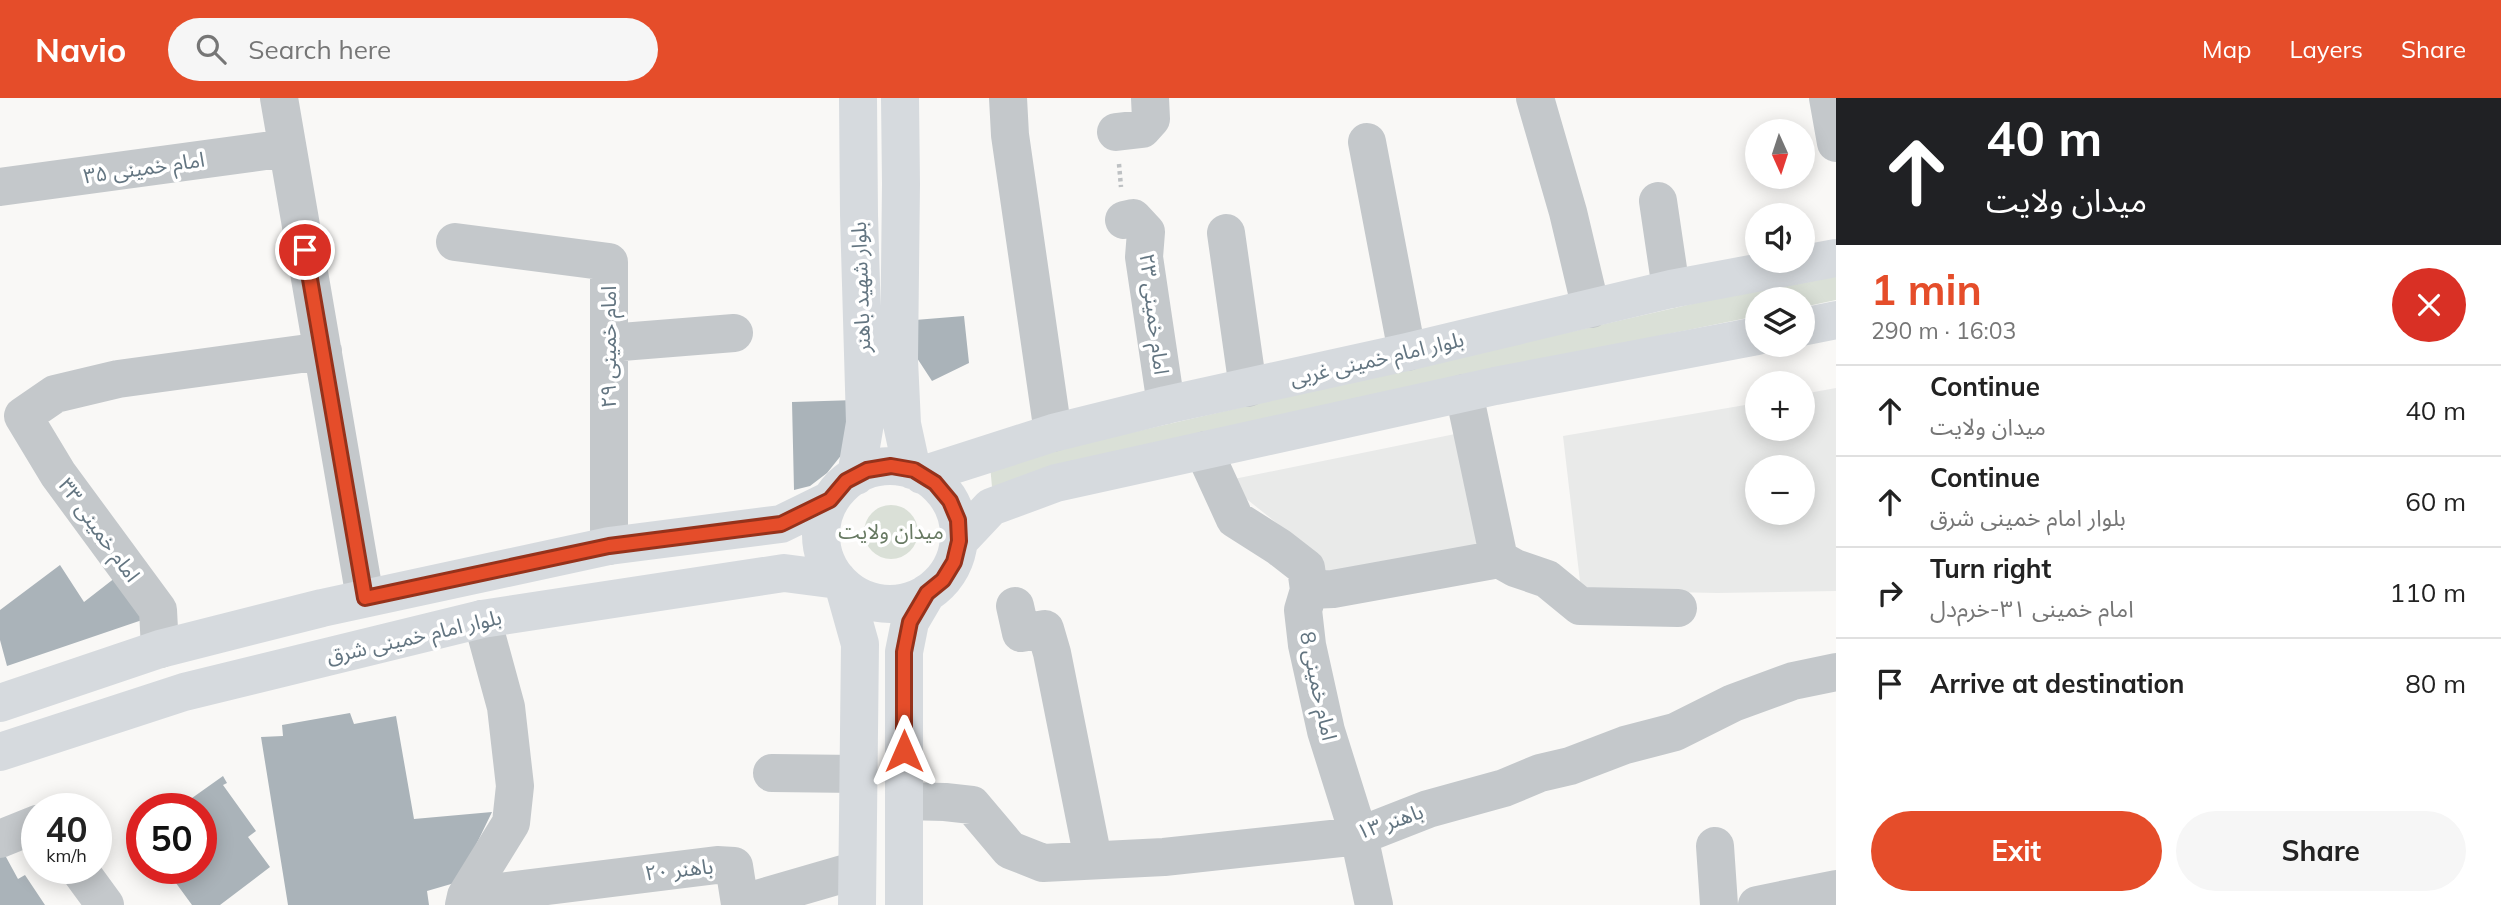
<!DOCTYPE html>
<meta charset="utf-8">
<style>
:root{--surface:#fff;--page:#f6f6f6;--text:#222;--muted:#767676;--line:#e0e0e0;--accent:#e54d2a}
body{margin:0;font-family:Mulish,"Noto Sans Arabic",sans-serif;background:var(--page);color:var(--text);height:100vh;display:flex;flex-direction:column;font-size:26px;white-space:nowrap}
*{box-sizing:border-box;margin:0}
p{font-size:23px;color:var(--muted)}
.icon{flex:none;width:38px;height:38px;fill:none;stroke:currentColor;stroke-width:2;stroke-linecap:round;stroke-linejoin:round}
.map{position:relative;flex:1;overflow:hidden}
.side{display:flex;flex-direction:column;background:var(--surface);width:665px}
.side>*{flex:none}
.top-card{background:#202124;color:#fff;overflow:hidden}
.needle{width:46px;rotate:177deg}
.controls{position:absolute;left:1745px;top:21px;display:grid;gap:14px}
.controls a{display:grid;place-items:center;width:70px;height:70px;border-radius:50%;background:var(--surface);box-shadow:0 4px 18px #0003;font-size:35px}
.speed{position:absolute;left:21px;top:695px;display:flex;gap:14px;font-size:35px;font-weight:700;text-align:center}
.speed>*{display:grid;place-content:center;width:91px;height:91px;border-radius:50%;background:var(--surface);box-shadow:0 4px 18px #0003;line-height:1}
.speed small{font-size:18px;font-weight:400}
.speed .limit{border:10px solid #d22;background:#fff;color:#111}
.pin{position:absolute;display:grid;place-items:center;width:60px;height:60px;color:#fff;margin:-30px;border:4px solid #fff;border-radius:50%;box-shadow:0 2px 7px #0007}
.me{position:absolute;width:77px;margin:-38px;rotate:0deg;stroke-linejoin:round;filter:drop-shadow(0 0 5px #0008)}
.turn{display:flex;align-items:center;gap:24px;height:147px;padding:0 35px;font-size:32px}
.turn .icon{width:91px;height:91px;stroke-width:2.5}
.turn b{display:block;font-size:49px;line-height:60px}
.round{display:grid;place-items:center;flex:none;width:74px;height:74px;border-radius:37px;background:var(--page)}
.head{display:flex;align-items:center;justify-content:space-between;height:119px;padding:0 35px}
h1{font-size:42px;font-weight:700;line-height:52px;color:var(--accent)}
.primary-button{display:flex;gap:14px;margin-top:auto;padding:14px 35px}
.primary-button a{flex:1;height:80px;border-radius:42px;background:var(--accent);color:#fff;font-size:28px;font-weight:700;line-height:80px;text-align:center}
.primary-button a+a{background:var(--page);color:var(--text)}
ul{padding:0;list-style:none}
li{display:flex;align-items:center;gap:21px;height:91px;padding:0 35px;border-top:2px solid var(--line)}
li div{flex:1}
li b{display:block;font-size:26px}
li em{font-style:normal}
header{display:flex;align-items:center;gap:42px;box-sizing:border-box;height:98px;padding:0 35px;background:var(--accent);color:#fff}
header strong{font-size:33px}
nav{display:flex;gap:38px;margin-inline-start:auto;font-size:24px}
.search{width:490px;height:63px;background:var(--page);display:flex;align-items:center;gap:18px;box-sizing:border-box;padding:0 24px;border-radius:38px;color:var(--muted);font-size:26px}
main{display:flex;flex:1;min-height:0}
.map>svg:first-child{display:block}
.built{fill:#e9eae9;fill-rule:evenodd}
.green{fill:#dae0d7}
.building{fill:#aab3b9}
.lines{fill:none;stroke-linecap:round;stroke-linejoin:round}
.path{stroke:#bec1c3;stroke-width:4.5;stroke-dasharray:3.5 3.5;stroke-linecap:butt}
.minor{stroke:#c4c8cb;stroke-width:38}
.major{stroke:#d6dade;stroke-width:38}
.route-casing{stroke:#95321b;stroke-width:18}
.route{stroke:#e54d2a;stroke-width:12}
.labels{text-anchor:middle;stroke-width:7;stroke-linejoin:round;paint-order:stroke}
.street-label{font-size:21px;fill:#637581;stroke:#fff}
.park-label{font-size:21px;fill:#677962;stroke:#fff}
</style>
<header>
<strong>Navio</strong>
<div class="search"><svg class="icon" aria-label="search" viewBox="0 0 24 24"><circle cx="10" cy="10" r="6"/><path d="M15 15l6 6"/></svg>Search here</div>
<nav><a>Map</a><a>Layers</a><a>Share</a></nav>
</header>
<main>
<div class="map">
<svg width="1836" height="807" viewBox="0 0 1836 807">
<rect width="100%" height="100%" fill="#f9f8f6"/>
<!-- built -->
<path class="built" d="M1836 290V493L1717 495 1581 492 1563 338 1757 305V331H1802L1803 296ZM1757 369H1802V415H1757Z
M1460 335 1485 454 1321 483 1313 454 1224 383Z"/>
<!-- green -->
<path class="green" d="M1836 173V202L1803 209 1802 201H1757V218L1505 269 992 389 990 367Z
M864 434a27 27 0 1 1 54 0a27 27 0 1 1-54 0Z"/>
<!-- building -->
<path class="building" d="M964 218 969 265 932 283 917 260 915 222Z
M856 302 843 355 827 375 810 388 794 392 792 304Z
M60 467 84 504 120 476 148 520 7 568 0 542V512Z
M350 615 354 626 396 618 414 721 492 714 458 784 427 793 429 807H288L261 639 283 638 282 627Z
M223 678 227 685 223 687 256 733 248 739 270 769 220 807H192L165 770H201V710H178Z
M0 756 6 759 18 781 25 777 45 807H0Z"/>
<g class="lines">
<!-- path -->
<path class="path" d="M1119 66 1121 89"/>
<!-- minor -->
<path class="minor" d="M279 0 365 500
M1008 0 1010 37 1053 335
M1535 0 1568 114 1591 211
M1828 0 1836 45
M1116 34 1142 31 1151 21 1150 0
M1367 44 1407 254
M0 89 287 50
M1658 103 1671 191
M1124 122 1133 120 1146 134 1144 159 1166 307
M1226 135 1248 290
M455 144 609 164V448
M609 245 734 235
M1464 295 1499 461
M1206 352 1208 362 1235 421 1279 449 1306 470 1309 492 1303 512 1307 547 1326 633 1359 738 1374 807
M1309 492 1333 491 1499 461 1515 470 1547 481 1580 508 1678 510
M1015 508 1021 535 1045 531 1052 555 1093 761
M160 551 158 512 58 376 23 318 55 296 118 281 323 253
M772 675 857 676
M904 703 945 704 972 707 1010 752 1043 765 1164 759 1359 738 1428 711 1504 690 1540 675 1570 668 1625 647 1675 634 1733 605 1793 583 1836 574
M0 741 37 726
M1715 748 1719 807
M78 770 105 807
M466 798 717 767 734 768 740 806 857 772
M464 807 466 798 511 725 515 688 506 609 482 521
M1757 807 1836 791"/>
<!-- major -->
<path class="major" d="M900 0 901 86 899 262 902 326 912 372
M1802 229 1836 222
M821 437a69 69 0 1 1 138 0a69 69 0 1 1-138 0Z
M922 377 1053 335 1166 307 1407 254 1671 191 1836 160
M856 378 865 325 859 117 858 0
M959 443 991 409 1056 385 1495 288 1757 238
M844 489 860 546 857 807
M0 605 160 551 322 510 609 448 781 426 830 402
M0 654 184 594 482 521 784 475 838 482
M904 807V554L910 524 927 495"/>
</g>
<g class="lines">
<!-- route casing -->
<g class="route-casing">
<path id="route" d="M305 152 365 500 609 448 781 426 830 402 846 383 867 372 891 368 914 372 935 385 950 403 958 422 959 443 954 464 943 482 927 495 910 524 904 554V653"/>
</g>
<!-- route -->
<use href="#route" class="route"/>
</g>
<g class="labels">
<!-- street labels -->
<g class="street-label">
<text transform="translate(144 70) rotate(-8)" y="7">امام خمینی ۳۵</text>
<text transform="translate(861 189) rotate(-92)" y="7">بلوار شهید باهنر</text>
<text transform="translate(1154 216) rotate(83)" y="7">امام خمینی ۲۳</text>
<text transform="translate(609 249) rotate(-90)" y="7">امام خمینی ۲۹</text>
<text transform="translate(1377 261) rotate(-13)" y="7">بلوار امام خمینی غربی</text>
<text transform="translate(99 432) rotate(54)" y="7">امام خمینی ۳۳</text>
<text transform="translate(414 539) rotate(-13)" y="7">بلوار امام خمینی شرق</text>
<text transform="translate(1318 588) rotate(78)" y="7">امام خمینی 8</text>
<text transform="translate(1390 724) rotate(-19)" y="7">باهنر ۱۳</text>
<text transform="translate(679 772) rotate(-6)" y="7">باهنر ۲۰</text>
</g>
<!-- park labels -->
<g class="park-label">
<text x="891" y="441">میدان ولایت</text>
</g>
</g>
</svg>
<div class="controls">
<a><svg class="needle" viewBox="-14 -14 28 28"><path d="M0-13l5 13h-10z" fill="#e53935"/><path d="M0 13l5-13h-10z" fill="#767676"/></svg></a>
<a><svg class="icon" aria-label="sound" viewBox="0 0 24 24"><path d="M4 9h4l5-4v14l-5-4H4zM17 9q2 3 0 6"/></svg></a>
<a><svg class="icon" aria-label="layers" viewBox="0 0 24 24"><path d="M12 4l9 5-9 5-9-5zM3 14l9 5 9-5"/></svg></a>
<a>+</a>
<a>−</a>
</div>
<div class="speed"><div>40<small>km/h</small></div><div class="limit">50</div></div>
<div class="pin" style="left:305px;top:152px;background:#d93025"><svg class="icon" aria-label="arrive" viewBox="0 0 24 24"><path d="M6 21V4h12l-3 4 3 4H6"/></svg></div>
<svg class="me" style="left:904px;top:653px" viewBox="-20 -20 40 40"><path d="M0-17L14 15 0 8-14 15z" fill="#e54d2a" stroke="#fff" stroke-width="4"/></svg>
</div>
<section class="side">
<div class="top-card">
<div class="turn"><svg class="icon" aria-label="ahead" viewBox="0 0 24 24"><path d="M12 20V5M6 11l6-6 6 6"/></svg><div><b>40 m</b>میدان ولایت</div></div>
</div>
<div class="head"><div><h1>1 min</h1><p>290 m · 16:03</p></div><a class="round" style="background:#d93025;color:#fff"><svg class="icon" aria-label="close" viewBox="0 0 24 24"><path d="M6 6l12 12M18 6L6 18"/></svg></a></div>
<ul>
<li><svg class="icon" aria-label="ahead" viewBox="0 0 24 24"><path d="M12 20V5M6 11l6-6 6 6"/></svg><div><b>Continue</b><p>میدان ولایت</p></div><em>40 m</em></li>
<li><svg class="icon" aria-label="ahead" viewBox="0 0 24 24"><path d="M12 20V5M6 11l6-6 6 6"/></svg><div><b>Continue</b><p>بلوار امام خمینی شرق</p></div><em>60 m</em></li>
<li><svg class="icon" aria-label="right" viewBox="0 0 24 24"><path d="M7 20v-9h11M14 6l5 5-5 5"/></svg><div><b>Turn right</b><p>امام خمینی ۳۱-خرم‌دل</p></div><em>110 m</em></li>
<li><svg class="icon" aria-label="arrive" viewBox="0 0 24 24"><path d="M6 21V4h12l-3 4 3 4H6"/></svg><div><b>Arrive at destination</b></div><em>80 m</em></li>
</ul>
<div class="primary-button"><a>Exit</a><a>Share</a></div>
</section>
</main>
